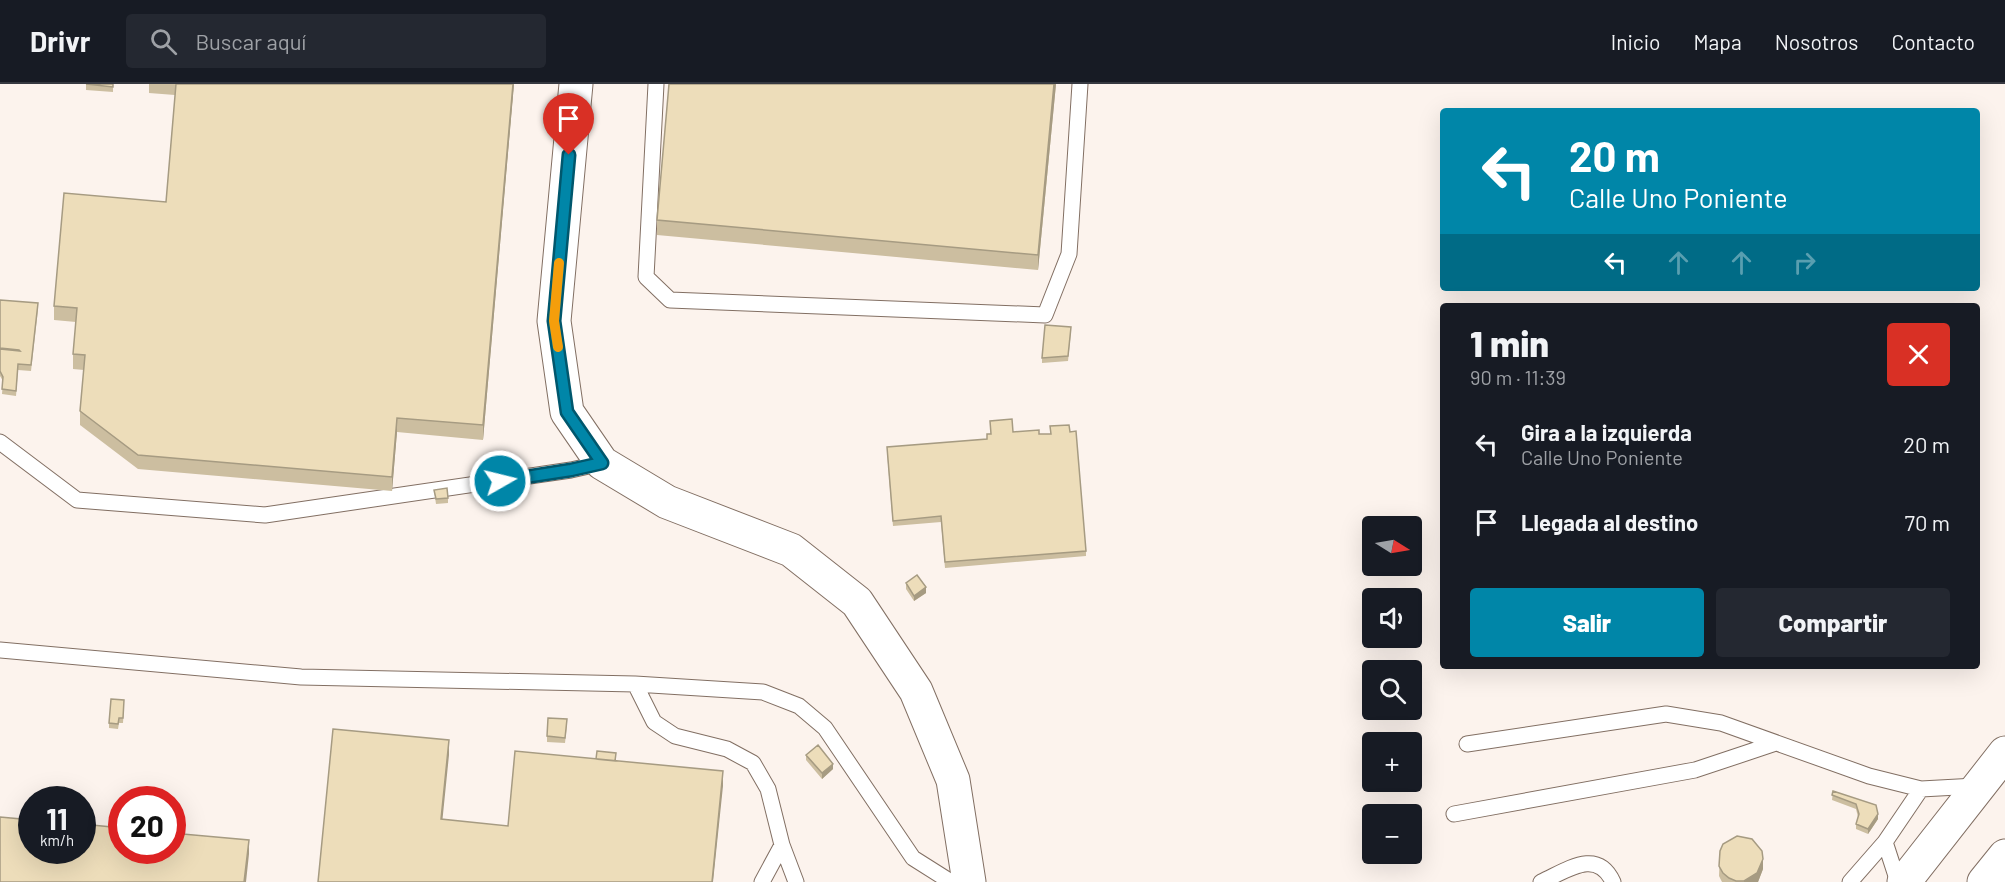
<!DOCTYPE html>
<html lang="es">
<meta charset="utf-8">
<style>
:root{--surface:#171b24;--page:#242831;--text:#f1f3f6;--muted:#9ea1a6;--line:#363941;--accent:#0086a8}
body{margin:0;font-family:Barlow,sans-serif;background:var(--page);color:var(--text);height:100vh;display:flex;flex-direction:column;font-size:22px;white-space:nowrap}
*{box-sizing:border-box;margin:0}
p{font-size:20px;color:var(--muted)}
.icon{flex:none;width:33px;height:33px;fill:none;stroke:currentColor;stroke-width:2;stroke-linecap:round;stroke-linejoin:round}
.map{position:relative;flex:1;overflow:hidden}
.panel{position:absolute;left:1440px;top:219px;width:540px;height:366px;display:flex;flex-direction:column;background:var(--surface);border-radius:6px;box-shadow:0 6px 24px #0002}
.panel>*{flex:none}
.hud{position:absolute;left:1440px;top:24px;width:540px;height:183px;border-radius:6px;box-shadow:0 6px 24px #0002;background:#0086a8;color:#fff;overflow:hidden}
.needle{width:39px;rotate:101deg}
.buttons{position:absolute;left:1362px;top:432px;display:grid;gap:12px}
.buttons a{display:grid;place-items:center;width:60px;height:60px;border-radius:6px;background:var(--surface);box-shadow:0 6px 24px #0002;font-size:30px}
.speed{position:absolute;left:18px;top:702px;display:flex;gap:12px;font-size:30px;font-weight:700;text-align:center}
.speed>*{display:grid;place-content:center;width:78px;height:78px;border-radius:50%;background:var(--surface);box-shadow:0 6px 24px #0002;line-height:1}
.speed small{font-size:15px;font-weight:400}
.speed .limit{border:9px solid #d22;background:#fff;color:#111}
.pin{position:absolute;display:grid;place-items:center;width:51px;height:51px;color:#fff;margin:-62px -26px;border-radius:50% 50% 50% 0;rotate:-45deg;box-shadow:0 0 6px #0007}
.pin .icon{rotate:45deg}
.me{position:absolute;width:66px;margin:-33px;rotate:82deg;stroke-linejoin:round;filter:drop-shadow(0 0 4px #0008)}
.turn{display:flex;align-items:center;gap:21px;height:126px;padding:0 30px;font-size:27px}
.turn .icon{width:78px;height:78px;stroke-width:2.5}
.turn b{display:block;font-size:42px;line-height:51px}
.lanes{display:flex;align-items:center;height:57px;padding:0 30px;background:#0003;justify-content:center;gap:30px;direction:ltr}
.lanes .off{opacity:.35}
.round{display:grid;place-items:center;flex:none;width:63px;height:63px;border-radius:6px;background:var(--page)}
.summary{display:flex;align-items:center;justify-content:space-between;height:102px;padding:0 30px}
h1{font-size:36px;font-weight:800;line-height:45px}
.button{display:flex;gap:12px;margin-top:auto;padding:12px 30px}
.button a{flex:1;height:69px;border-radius:6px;background:var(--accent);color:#fff;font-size:24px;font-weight:800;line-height:69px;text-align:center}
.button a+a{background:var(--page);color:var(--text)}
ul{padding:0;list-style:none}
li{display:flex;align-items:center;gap:18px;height:78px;padding:0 30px}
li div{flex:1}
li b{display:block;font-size:22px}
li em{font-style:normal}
header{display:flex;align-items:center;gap:36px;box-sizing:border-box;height:84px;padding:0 30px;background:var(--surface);border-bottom:2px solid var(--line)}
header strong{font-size:28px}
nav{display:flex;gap:33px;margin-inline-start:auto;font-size:21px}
.search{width:420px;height:54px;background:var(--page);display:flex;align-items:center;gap:15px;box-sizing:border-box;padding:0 21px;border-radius:6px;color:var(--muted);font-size:22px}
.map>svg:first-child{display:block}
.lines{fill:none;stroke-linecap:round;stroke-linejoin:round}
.service-casing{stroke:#826f63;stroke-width:17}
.secondary-casing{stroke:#826f63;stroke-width:35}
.primary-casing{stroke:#826f63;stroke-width:35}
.service{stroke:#fff;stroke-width:15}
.secondary{stroke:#fff;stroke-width:33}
.primary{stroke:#fff;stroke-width:33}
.wall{fill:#ccbea0}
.shaded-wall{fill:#a69b82}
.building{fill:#edddba;stroke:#a69b82;stroke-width:1.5}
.route-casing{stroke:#00576d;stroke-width:15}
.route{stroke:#0086a8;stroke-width:10}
.slow{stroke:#f59e0b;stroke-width:10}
</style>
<header>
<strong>Drivr</strong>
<div class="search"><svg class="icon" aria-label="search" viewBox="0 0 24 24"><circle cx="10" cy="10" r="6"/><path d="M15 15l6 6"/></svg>Buscar aquí</div>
<nav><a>Inicio</a><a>Mapa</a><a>Nosotros</a><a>Contacto</a></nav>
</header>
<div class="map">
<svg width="2005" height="798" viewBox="0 0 2005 798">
<rect width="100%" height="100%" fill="#fcf3ed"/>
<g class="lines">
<!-- service casing -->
<g class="service-casing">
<path id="service" d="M656 0 646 193 670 216 1045 231 1069 170 1080 0
M0 358 77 416 265 431 571 386 602 379
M0 566 301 593 635 600 763 608 799 622 825 644 913 774 951 798
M635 600 654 638 675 652 727 665 753 679 768 705 782 761 796 798
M1467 660 1666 630 1721 639 1869 692 1921 705 1976 702
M1454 730 1695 686 1776 659
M1885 758 1898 798
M762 798 782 761
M1541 798C1566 787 1597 763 1613 798
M1850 798 1885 758 1921 705"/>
</g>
<!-- secondary casing -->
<g class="secondary-casing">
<path id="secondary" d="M576 0 554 237 567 328 602 379 667 418 791 466 857 518 916 607 953 696 969 798"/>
</g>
<!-- primary casing -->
<g class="primary-casing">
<path id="primary" d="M1904 798 2005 669
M1984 798 2005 772"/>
</g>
<!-- service -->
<use href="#service" class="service"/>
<!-- secondary -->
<use href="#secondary" class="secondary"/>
<!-- primary -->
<use href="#primary" class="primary"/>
</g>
<!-- wall -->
<path class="wall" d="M86 0H113V8L86 6Z
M149 0H514L483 356 397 348 392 407 138 385 80 341V327L84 286 73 285V270L76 238 54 236V222L166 118 175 11 149 9Z
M669 0H1056L1038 186 657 151V136Z
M0 216 38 225 31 287 18 286 16 312 2 310 3 297 0 292Z
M1071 248 1068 277 1042 279V274Z
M1013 348 1039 350 1086 467V472L945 484 941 438 893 442 887 368 987 355V350Z
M434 406 448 414V419L436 420Z
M906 499 926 509 914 517 906 505Z
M124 622 123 639H119L118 645 109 644V639Z
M567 641 565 659 547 658V652Z
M806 671 833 685 822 695 806 676Z
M1833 707 1878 730V735L1868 750 1856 745V740L1858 733 1856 725 1832 716Z
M1720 767 1763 785 1758 798H1722L1719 792Z"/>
<!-- shaded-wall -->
<path class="shaded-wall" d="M513 0H514L483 356V341Z
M1054 0H1056L1038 186V171Z
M397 334V348L392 407V393Z
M926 503V509L914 517V512Z
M449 656V671L441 750V735Z
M833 680V685L822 695V689Z
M723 687V702L713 798H712Z
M1878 730V735L1868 750V745Z
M249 756V770L246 798H244Z
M1763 775V785L1758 798H1744V797Z"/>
<!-- building -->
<path class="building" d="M86 0H113V3Z
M176 0H513L483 341 397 334 392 393 138 371 80 327 85 271 73 270 77 224 54 222 64 109 166 118Z
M669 0H1054L1038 171 657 136Z
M0 216 38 219 31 281 18 280 16 307 2 305 3 293 0 287V265L20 267 19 266 0 264Z
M1045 241 1071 243 1068 272 1042 274Z
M1012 335 1013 348 1039 346V350H1051L1050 342 1069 341 1070 348 1076 347 1086 467 945 478 941 432 893 437 887 363 987 355V350H991L990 337Z
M447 404 448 414 436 415 434 406Z
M917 491 926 503 914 512 906 499Z
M111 615 124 616 123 634H119L118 640 109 639Z
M548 634 567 635 565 654 547 652Z
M333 645 449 656 441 735 508 742 515 667 723 687 712 798H318Z
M818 661 833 680 822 689 806 671Z
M597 667 616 669 615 677 596 675Z
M1833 707 1876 721 1878 730 1868 745 1856 740 1859 730 1856 720 1832 711Z
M0 733 32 736V766H82V740L122 744V766H172V749L249 756 244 798H0Z
M1737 752 1752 755 1762 767 1763 775 1757 789 1744 797H1736L1729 794 1723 789 1719 782 1720 767 1723 760Z"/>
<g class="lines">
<!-- route casing -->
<g class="route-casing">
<path id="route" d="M500 397 571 386 602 379 567 328 554 237 569 71"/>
</g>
<!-- route -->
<use href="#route" class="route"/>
<!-- slow -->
<path class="slow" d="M558 263 554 237 559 179"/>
</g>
</svg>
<div class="buttons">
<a><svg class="needle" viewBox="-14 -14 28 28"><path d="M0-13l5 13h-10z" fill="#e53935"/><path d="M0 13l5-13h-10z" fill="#9ea1a6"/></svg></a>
<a><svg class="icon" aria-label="sound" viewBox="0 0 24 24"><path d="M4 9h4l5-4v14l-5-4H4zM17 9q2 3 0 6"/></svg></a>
<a><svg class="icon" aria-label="search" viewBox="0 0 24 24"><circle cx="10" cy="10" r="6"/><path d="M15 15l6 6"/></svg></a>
<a>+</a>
<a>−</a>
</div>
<div class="speed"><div>11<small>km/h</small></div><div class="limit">20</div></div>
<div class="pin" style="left:569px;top:71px;background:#d93025"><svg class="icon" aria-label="arrive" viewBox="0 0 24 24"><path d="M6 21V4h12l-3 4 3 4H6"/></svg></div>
<svg class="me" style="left:500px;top:397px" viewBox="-20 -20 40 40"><circle r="17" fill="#0086a8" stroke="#fff" stroke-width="3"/><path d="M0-11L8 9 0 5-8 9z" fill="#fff"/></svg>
<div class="hud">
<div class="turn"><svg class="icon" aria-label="left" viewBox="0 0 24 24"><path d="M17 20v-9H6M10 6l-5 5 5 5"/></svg><div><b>20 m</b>Calle Uno Poniente</div></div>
<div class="lanes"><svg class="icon" aria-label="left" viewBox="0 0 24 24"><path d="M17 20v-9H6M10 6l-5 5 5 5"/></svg><svg class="icon off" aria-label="ahead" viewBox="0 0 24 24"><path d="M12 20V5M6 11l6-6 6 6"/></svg><svg class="icon off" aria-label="ahead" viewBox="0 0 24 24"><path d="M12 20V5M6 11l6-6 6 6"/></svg><svg class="icon off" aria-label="right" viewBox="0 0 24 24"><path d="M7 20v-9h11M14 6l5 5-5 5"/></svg></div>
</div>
<section class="panel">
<div class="summary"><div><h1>1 min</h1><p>90 m · 11:39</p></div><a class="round" style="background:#d93025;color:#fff"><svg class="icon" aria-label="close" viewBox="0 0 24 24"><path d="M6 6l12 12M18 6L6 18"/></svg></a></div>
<ul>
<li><svg class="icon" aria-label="left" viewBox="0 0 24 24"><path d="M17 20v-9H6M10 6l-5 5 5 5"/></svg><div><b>Gira a la izquierda</b><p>Calle Uno Poniente</p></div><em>20 m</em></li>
<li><svg class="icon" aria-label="arrive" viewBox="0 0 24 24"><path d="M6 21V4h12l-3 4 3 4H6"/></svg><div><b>Llegada al destino</b></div><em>70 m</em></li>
</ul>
<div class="button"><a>Salir</a><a>Compartir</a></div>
</section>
</div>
